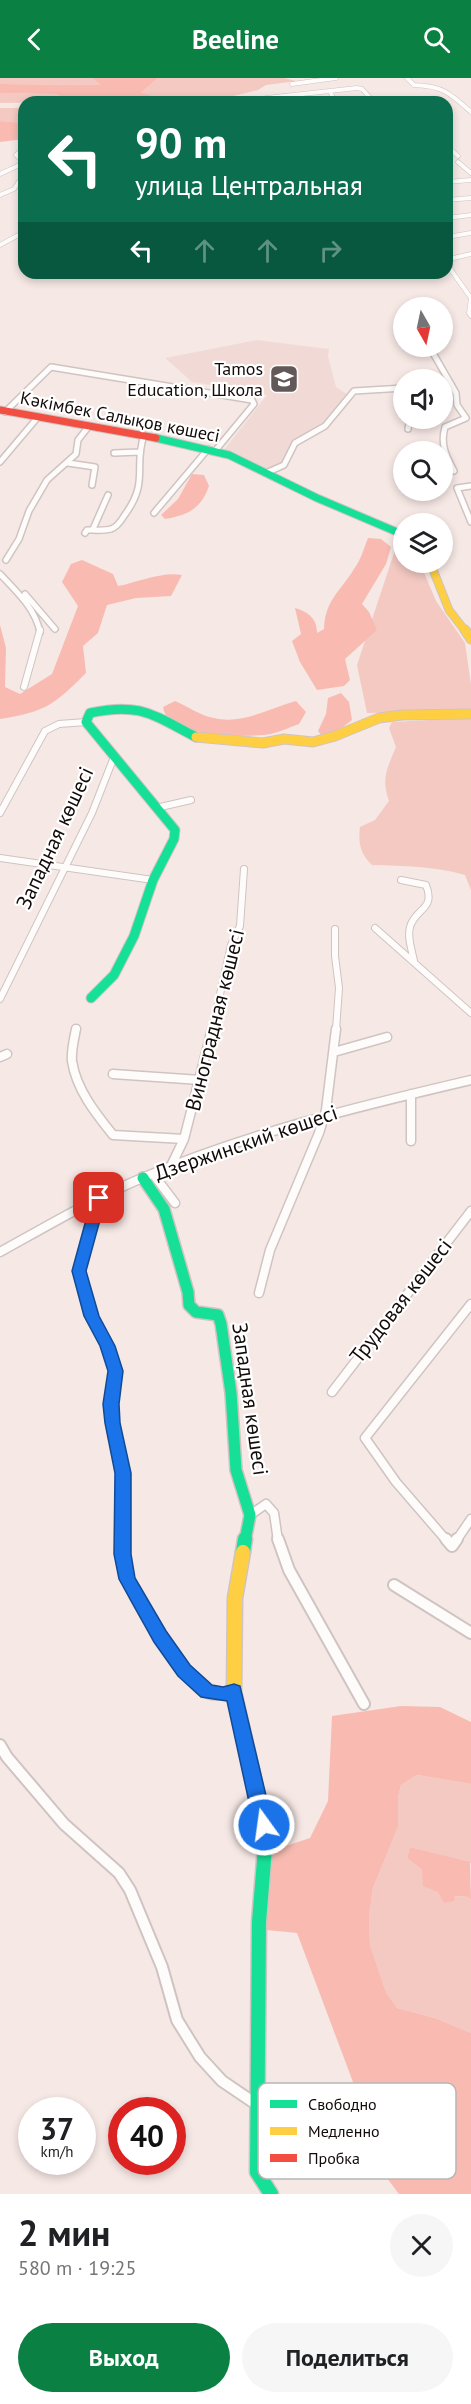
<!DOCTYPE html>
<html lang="ru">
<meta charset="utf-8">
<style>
:root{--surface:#fff;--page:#f6f6f6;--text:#202124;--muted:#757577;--accent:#0b8043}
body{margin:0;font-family:"PT Sans",sans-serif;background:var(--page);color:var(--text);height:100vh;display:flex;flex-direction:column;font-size:22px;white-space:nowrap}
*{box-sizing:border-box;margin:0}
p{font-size:20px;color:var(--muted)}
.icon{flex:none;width:33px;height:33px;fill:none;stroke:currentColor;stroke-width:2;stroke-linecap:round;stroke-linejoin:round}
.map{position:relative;height:2116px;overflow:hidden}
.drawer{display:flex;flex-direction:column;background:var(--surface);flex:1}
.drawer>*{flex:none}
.guide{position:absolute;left:18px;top:18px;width:435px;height:183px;border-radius:18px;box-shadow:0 3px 9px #0003;background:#0b6e4f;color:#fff;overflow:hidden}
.needle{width:39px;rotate:171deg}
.fabs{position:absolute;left:393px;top:219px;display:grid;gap:12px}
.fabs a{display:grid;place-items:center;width:60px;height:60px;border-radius:50%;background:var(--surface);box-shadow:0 3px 9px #0003;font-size:30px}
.speed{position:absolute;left:18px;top:2019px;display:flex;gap:12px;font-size:30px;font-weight:700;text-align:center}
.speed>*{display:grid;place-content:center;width:78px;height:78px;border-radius:50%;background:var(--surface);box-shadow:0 3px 9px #0003;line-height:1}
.speed small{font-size:15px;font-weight:400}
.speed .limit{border:9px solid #d22;background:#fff;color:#111}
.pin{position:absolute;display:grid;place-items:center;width:51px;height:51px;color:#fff;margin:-26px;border-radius:12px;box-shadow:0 3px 9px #0006}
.me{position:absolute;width:66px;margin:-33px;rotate:346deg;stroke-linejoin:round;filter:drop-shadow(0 0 4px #0008)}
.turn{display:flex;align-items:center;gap:21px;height:126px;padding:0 18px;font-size:27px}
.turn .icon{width:78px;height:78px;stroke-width:2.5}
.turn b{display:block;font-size:42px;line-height:51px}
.lanes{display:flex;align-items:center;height:57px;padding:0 18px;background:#0003;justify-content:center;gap:30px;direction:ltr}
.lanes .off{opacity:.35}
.round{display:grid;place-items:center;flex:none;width:63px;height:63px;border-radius:32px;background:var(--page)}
.head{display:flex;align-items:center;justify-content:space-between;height:102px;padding:0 18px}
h1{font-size:36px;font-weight:700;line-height:45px}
.cta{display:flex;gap:12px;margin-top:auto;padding:12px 18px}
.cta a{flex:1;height:69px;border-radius:36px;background:var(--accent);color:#fff;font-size:24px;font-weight:700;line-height:69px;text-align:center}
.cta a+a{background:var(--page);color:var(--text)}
header{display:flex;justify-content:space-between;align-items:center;height:78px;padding:0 18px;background:var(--accent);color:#fff;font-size:27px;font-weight:700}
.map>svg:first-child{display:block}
.built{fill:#f1dad5}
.green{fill:#f3c9c2}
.forest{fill:#f9bbb1}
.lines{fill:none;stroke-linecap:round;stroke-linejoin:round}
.street-far4-casing{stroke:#cfc4c2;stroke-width:5}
.street-far3-casing{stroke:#cfc4c2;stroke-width:8}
.street-far2-casing{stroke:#cfc4c2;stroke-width:8}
.street-far1-casing{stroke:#cfc4c2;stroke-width:11}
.street-casing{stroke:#cfc4c2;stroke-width:14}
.fast-far3-casing{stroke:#cfc4c2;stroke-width:9}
.fast-far2-casing{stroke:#cfc4c2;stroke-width:11}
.fast-far1-casing{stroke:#cfc4c2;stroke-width:14}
.fast-casing{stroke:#cfc4c2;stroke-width:17}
.slow-far2-casing{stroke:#cfc4c2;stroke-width:9}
.slow-far1-casing{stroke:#cfc4c2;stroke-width:11}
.slow-casing{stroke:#cfc4c2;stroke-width:17}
.jam-casing{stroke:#cfc4c2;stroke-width:9}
.street-far4{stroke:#fefcfb;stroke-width:4}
.street-far3{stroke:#fefcfb;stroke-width:5}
.street-far2{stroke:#fefcfb;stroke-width:6}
.street-far1{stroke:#fefcfb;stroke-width:8}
.street{stroke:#fefcfb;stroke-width:10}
.fast-far3{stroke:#16e098;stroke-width:7}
.fast-far2{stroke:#16e098;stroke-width:9}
.fast-far1{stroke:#16e098;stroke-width:11}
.fast{stroke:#16e098;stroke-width:14}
.slow-far2{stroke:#ffcf43;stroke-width:7}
.slow-far1{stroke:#ffcf43;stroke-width:9}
.slow{stroke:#ffcf43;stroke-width:14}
.jam{stroke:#f24e42;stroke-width:7}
.route{fill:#1a73e8;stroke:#114b97;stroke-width:1.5}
.labels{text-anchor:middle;stroke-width:4.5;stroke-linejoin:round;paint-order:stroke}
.far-poi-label{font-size:18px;fill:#130b0a;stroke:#fff;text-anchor:end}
.far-street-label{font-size:18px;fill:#130b0a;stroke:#fff}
.street-label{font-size:21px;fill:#130b0a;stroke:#fff}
.key{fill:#fff;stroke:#b8b6b6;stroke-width:1.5}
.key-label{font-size:16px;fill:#130b0a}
</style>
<header><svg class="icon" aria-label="back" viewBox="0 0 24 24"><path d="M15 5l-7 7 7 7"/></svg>Beeline<svg class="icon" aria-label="search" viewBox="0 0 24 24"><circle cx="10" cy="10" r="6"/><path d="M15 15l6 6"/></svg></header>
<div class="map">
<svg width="471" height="2116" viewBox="0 0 471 2116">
<rect width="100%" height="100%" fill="#f6e8e5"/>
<!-- built -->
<path class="built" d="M257 262 329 271 328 278 336 309 347 316 322 347 291 365 281 387 268 392 224 372 267 317 192 304 165 280Z"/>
<!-- green -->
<path class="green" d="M0 0H92L102 7 0 6Z
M158 0H284L296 3 266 7 258 12 208 24H154L153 18 140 16Z
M0 15 56 16 71 24 0 25Z
M0 30H24V45L0 43Z
M397 466 403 468 404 484 420 485 436 523 465 565 471 607V633L367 635 357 587Z
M471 640V812L465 797C434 788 404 788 372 787 360 776 358 764 360 749L375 742 389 723C381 700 387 691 396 669L389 650 392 644Z
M417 1697 471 1706V1785L410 1769 407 1780 454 1818 468 1819 471 1822V1955L435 1940 397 1930 386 1914 370 1867 369 1839 373 1810 398 1749V1719L401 1707Z"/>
<!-- forest -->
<path class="forest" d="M92 0H158L141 15 154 18V24H71L56 16 0 15V6L101 7Z
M0 43 24 45V61L0 64Z
M192 396 204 397 209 408C201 431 188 437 165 441L161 437 178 421Z
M368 460 381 461 391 469 386 486 362 526 369 534 377 552 345 581 350 602 344 608 317 612 300 584 292 563 301 556 295 530C308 534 317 540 317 555L324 551C325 522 340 514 354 491 361 482 364 470 368 460Z
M82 482 113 496 118 508C138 504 163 493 182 497L171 518 136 520 107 527 98 555 83 568 86 595C54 627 45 634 0 641V547L6 570 5 609 20 616 52 596 78 528 62 504 71 486Z
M341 615 349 624 352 642 335 655 322 658 318 653 326 636 328 620Z
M175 623C187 628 201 638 214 640 243 647 269 630 296 623L306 634 299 646C290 649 280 654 271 656 249 660 166 660 163 629Z
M401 1628 440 1629 471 1644V1706L417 1697 401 1707 398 1719V1749L373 1810 369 1839 370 1867 386 1914 397 1930 435 1940 471 1955V2116H399L377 2087 356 2012 297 1855 266 1852 271 1773 310 1760 328 1723 332 1638Z
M410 1769 470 1784 471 1822 468 1819 455 1818 454 1823 444 1825 438 1814 423 1808 422 1792 407 1780Z"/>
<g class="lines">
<!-- street-far4 casing -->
<g class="street-far4-casing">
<path id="street-far4" d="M407 0 414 7C443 8 450 15 471 34
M292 6 336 0
M330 13 335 24
M267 24 266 20 357 10 362 11 374 24
M447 68 458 78
M458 84 471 95
M22 86V82L16 77 24 70
M0 96 24 85
M447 104 471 102
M0 117 14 111 24 96
M447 122 471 120
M447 140 471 137
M447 159 471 155
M0 167 24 154
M447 177 451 192 471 220 469 235 471 238
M449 181 471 176"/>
</g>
<!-- street-far3 casing -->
<g class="street-far3-casing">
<path id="street-far3" d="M429 268 456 315 457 327 466 340 445 349C440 366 446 378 454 393
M442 308H452
M5 334 51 289 252 322 254 326 215 373
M408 351 410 340
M114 375 139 374
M0 384 38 339
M68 385 95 389 92 407
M266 395 284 387 295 365 325 348 354 313 404 310
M471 408 457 410 471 444
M154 435 208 371
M93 451 108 417
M85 455 87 452C94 452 104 453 111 451 117 449 121 443 124 438 150 403 133 390 144 357
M6 482 19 461 29 433 47 402 76 376 78 362 89 348
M0 496C16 513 35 530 40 554
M25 516 55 551"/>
</g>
<!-- street-far2 casing -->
<g class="street-far2-casing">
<path id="street-far2" d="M24 609 40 552
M156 730 191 722
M0 735 45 653 59 646 86 644
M0 780 153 802
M401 802 426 807C436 832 415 830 410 849 407 860 412 872 414 883
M375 850 471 935
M335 851V878L339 910 336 952
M0 921 92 735 114 679
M76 952V950
M212 952 231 867 240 848 244 791"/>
</g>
<!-- street-far1 casing -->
<g class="street-far1-casing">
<path id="street-far1" d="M76 951C74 961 71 973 72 983 76 1011 96 1036 113 1057L184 1061
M334 974 387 959
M0 979 7 976
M113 996 200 1002
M411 1016V1063
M170 1090 184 1061 212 951
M153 1096 175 1125
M99 1120 79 1193 92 1238 108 1268 116 1292 111 1326 112 1345 123 1395 122 1463
M0 1174C47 1148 93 1121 142 1100 248 1055 360 1028 471 1002
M259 1215 270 1172 319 1055 326 1032 336 951
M332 1314 471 1133
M250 1437 266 1426 274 1435 278 1463
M447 1463 396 1404 365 1360 471 1226
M456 1463 471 1441"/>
</g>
<!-- street casing -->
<g class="street-casing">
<path id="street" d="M122 1461C122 1474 122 1490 128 1502 137 1526 185 1603 207 1614 214 1618 226 1615 234 1614
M278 1461 289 1492 364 1626
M446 1461 452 1468 457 1461
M394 1507 471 1555
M0 1667 7 1679 64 1746 119 1795 130 1812 162 1889 177 1942 200 1979 222 2003 256 2026"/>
</g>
<!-- fast-far3 casing -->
<g class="fast-far3-casing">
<path id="fast-far3" d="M156 360 229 377 317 420 404 457"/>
</g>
<!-- fast-far2 casing -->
<g class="fast-far2-casing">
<path id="fast-far2" d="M91 920 114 897 134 858 153 802 174 761 175 752 86 644 90 635C140 624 153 637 196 659"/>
</g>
<!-- fast-far1 casing -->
<g class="fast-far1-casing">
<path id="fast-far1" d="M143 1100 164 1131 188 1214 189 1227 196 1234 218 1237 221 1246 231 1315 236 1392 250 1437 245 1463"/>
</g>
<!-- fast casing -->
<g class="fast-casing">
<path id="fast" d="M243 1474 245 1461
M252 1692 264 1747 265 1770 259 1844 257 2094 271 2116"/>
</g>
<!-- slow-far2 casing -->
<g class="slow-far2-casing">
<path id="slow-far2" d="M430 484 449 532 466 554"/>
</g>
<!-- slow-far1 casing -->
<g class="slow-far1-casing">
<path id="slow-far1" d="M465 552 471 561
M196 659 263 665 284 661 313 664 335 658 379 640 402 637 471 636"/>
</g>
<!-- slow casing -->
<g class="slow-casing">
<path id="slow" d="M243 1474 235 1520 234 1614 252 1692"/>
</g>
<!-- jam casing -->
<g class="jam-casing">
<path id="jam" d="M0 332 156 360"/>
</g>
<!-- street-far4 -->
<use href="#street-far4" class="street-far4"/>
<!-- street-far3 -->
<use href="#street-far3" class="street-far3"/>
<!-- street-far2 -->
<use href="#street-far2" class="street-far2"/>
<!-- street-far1 -->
<use href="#street-far1" class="street-far1"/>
<!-- street -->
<use href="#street" class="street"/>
<!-- fast-far3 -->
<use href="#fast-far3" class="fast-far3"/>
<!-- fast-far2 -->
<use href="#fast-far2" class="fast-far2"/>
<!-- fast-far1 -->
<use href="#fast-far1" class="fast-far1"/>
<!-- fast -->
<use href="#fast" class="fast"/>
<!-- slow-far2 -->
<use href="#slow-far2" class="slow-far2"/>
<!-- slow-far1 -->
<use href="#slow-far1" class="slow-far1"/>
<!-- slow -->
<use href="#slow" class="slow"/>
<!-- jam -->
<use href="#jam" class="jam"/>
</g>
<!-- route -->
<path class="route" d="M99 1115 106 1120 86 1193 99 1238 115 1268 123 1293 119 1326 120 1345 131 1395V1476L135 1500 166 1553 190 1587 212 1607 223 1609 234 1606 240 1608 273 1747 270 1753 264 1756 257 1753 254 1747 227 1623 201 1619 178 1598 154 1564 119 1501 114 1476 115 1395 105 1345 103 1326 108 1293 100 1268 84 1238 72 1193 92 1120Z"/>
<!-- icons -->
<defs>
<g id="school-square" transform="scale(1.5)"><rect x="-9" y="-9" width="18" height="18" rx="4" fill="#625857" stroke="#fff"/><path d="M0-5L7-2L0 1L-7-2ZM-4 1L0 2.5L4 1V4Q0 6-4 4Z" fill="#fff"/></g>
</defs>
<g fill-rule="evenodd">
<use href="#school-square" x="284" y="301"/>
</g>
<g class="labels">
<!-- far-poi labels -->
<g class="far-poi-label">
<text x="263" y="297">Tamos<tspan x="263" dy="21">Education, Школа</tspan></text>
</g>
<!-- far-street labels -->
<g class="far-street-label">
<text transform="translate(120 339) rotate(11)" y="6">Кәкімбек Салықов көшесі</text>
</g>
<!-- street labels -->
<g class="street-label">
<text transform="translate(55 760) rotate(-65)" y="7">Западная көшесі</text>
<text transform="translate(215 942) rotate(-76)" y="7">Виноградная көшесі</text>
<text transform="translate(246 1065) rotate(-19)" y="7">Дзержинский көшесі</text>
<text transform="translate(401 1223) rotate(-52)" y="7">Трудовая көшесі</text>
<text transform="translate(250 1321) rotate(82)" y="7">Западная көшесі</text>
</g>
</g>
<!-- legend -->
<rect x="258" y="2005" width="198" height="96" rx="9" class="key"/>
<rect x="270" y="2022" width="27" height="8" fill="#16e098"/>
<rect x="270" y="2049" width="27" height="8" fill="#ffcf43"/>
<rect x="270" y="2076" width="27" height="8" fill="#f24e42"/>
<g class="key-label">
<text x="308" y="2032">Свободно</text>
<text x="308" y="2059">Медленно</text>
<text x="308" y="2086">Пробка</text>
</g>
</svg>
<div class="fabs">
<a><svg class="needle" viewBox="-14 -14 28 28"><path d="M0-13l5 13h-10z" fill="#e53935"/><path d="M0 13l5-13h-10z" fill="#757577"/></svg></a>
<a><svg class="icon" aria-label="sound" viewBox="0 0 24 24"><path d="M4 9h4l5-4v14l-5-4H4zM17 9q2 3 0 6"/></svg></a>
<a><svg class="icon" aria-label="search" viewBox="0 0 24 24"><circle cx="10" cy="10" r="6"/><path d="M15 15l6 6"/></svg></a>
<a><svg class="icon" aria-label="layers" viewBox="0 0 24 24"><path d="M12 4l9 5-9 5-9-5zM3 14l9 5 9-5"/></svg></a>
</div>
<div class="speed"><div>37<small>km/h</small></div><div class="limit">40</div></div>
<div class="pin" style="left:99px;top:1120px;background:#d93025"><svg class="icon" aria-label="arrive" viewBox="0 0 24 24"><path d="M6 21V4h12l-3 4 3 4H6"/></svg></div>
<svg class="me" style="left:264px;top:1747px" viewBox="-20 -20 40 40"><circle r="17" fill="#1a73e8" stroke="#fff" stroke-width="3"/><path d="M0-11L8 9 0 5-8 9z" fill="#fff"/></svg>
<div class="guide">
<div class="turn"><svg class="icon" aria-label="left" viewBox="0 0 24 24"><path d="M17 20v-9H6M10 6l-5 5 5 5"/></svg><div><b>90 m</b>улица Центральная</div></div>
<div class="lanes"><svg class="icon" aria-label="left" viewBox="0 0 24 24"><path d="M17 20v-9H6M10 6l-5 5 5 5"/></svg><svg class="icon off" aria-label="ahead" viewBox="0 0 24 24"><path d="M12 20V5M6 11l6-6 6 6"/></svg><svg class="icon off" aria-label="ahead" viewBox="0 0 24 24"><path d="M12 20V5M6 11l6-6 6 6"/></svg><svg class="icon off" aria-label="right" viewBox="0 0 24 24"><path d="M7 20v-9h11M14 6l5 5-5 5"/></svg></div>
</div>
</div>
<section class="drawer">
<div class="head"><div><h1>2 мин</h1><p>580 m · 19:25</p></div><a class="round"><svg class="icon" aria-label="close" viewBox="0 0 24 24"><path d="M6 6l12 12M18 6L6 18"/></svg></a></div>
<div class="cta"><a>Выход</a><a>Поделиться</a></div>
</section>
